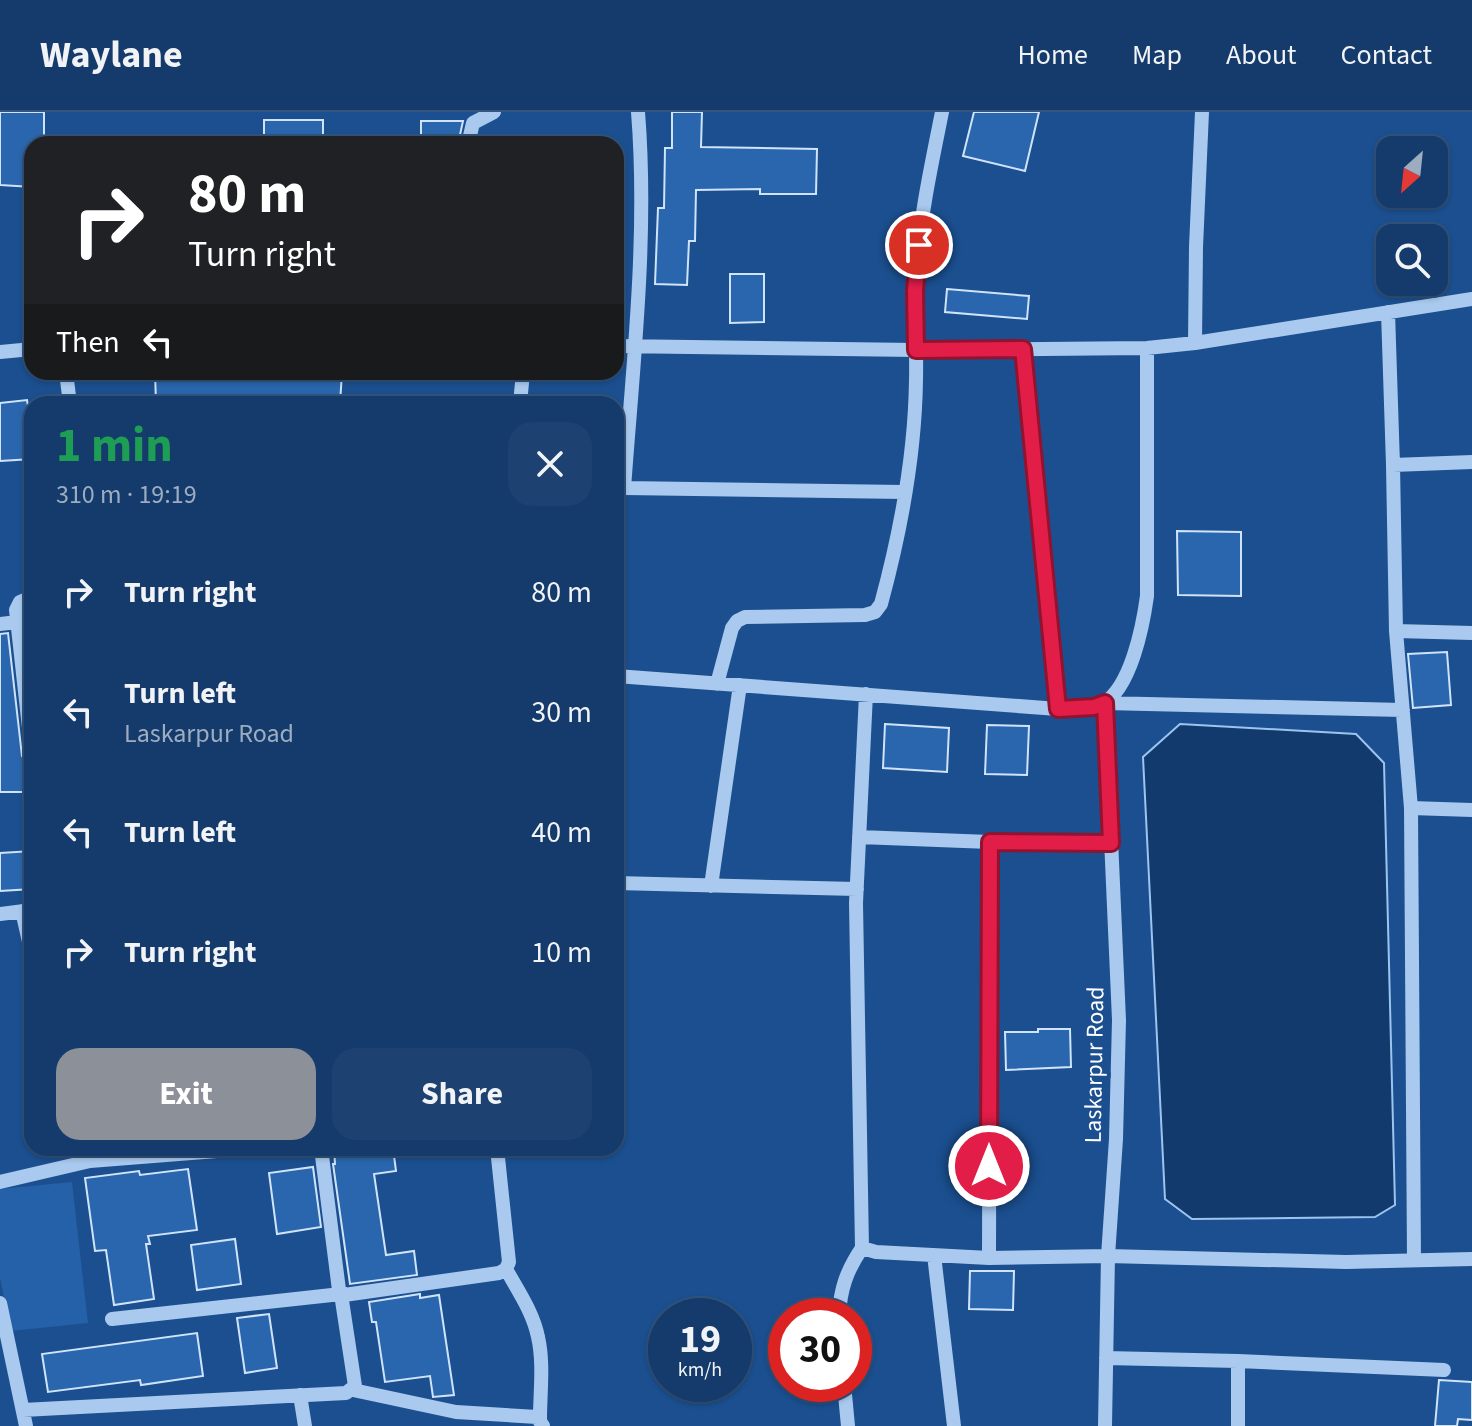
<!DOCTYPE html>
<meta charset="utf-8">
<style>
:root{--surface:#143b6b;--page:#1d4271;--text:#f1f3f6;--muted:#9dadc1;--line:#33557e;--accent:#8c9099}
body{margin:0;font-family:"Source Sans 3",sans-serif;background:var(--page);color:var(--text);height:100vh;display:flex;flex-direction:column;font-size:30px;white-space:nowrap}
*{box-sizing:border-box;margin:0}
p{font-size:26px;color:var(--muted)}
.icon{flex:none;width:44px;height:44px;fill:none;stroke:currentColor;stroke-width:2;stroke-linecap:round;stroke-linejoin:round}
.map{position:relative;flex:1;overflow:hidden}
.panel{position:absolute;left:24px;top:284px;width:600px;height:760px;display:flex;flex-direction:column;background:var(--surface);border-radius:24px;box-shadow:0 2px 6px #0004,0 0 0 2px var(--line)}
.panel>*{flex:none}
.hud{position:absolute;left:24px;top:24px;width:600px;height:244px;border-radius:24px;box-shadow:0 2px 6px #0004,0 0 0 2px var(--line);background:#202124;color:#fff;overflow:hidden}
.needle{width:52px;rotate:207deg}
.fabs{position:absolute;left:1376px;top:24px;display:grid;gap:16px}
.fabs a{display:grid;place-items:center;width:72px;height:72px;border-radius:16px;background:var(--surface);box-shadow:0 2px 6px #0004,0 0 0 2px var(--line);font-size:40px}
.speed{position:absolute;left:648px;top:1186px;display:flex;gap:16px;font-size:40px;font-weight:700;text-align:center}
.speed>*{display:grid;place-content:center;width:104px;height:104px;border-radius:50%;background:var(--surface);box-shadow:0 2px 6px #0004,0 0 0 2px var(--line);line-height:1}
.speed small{font-size:20px;font-weight:400}
.speed .limit{border:12px solid #d22;background:#fff;color:#111}
.pin{position:absolute;display:grid;place-items:center;width:68px;height:68px;color:#fff;margin:-34px;border:4px solid #fff;border-radius:50%;box-shadow:0 2px 8px #0007}
.me{position:absolute;width:88px;margin:-44px;rotate:0deg;stroke-linejoin:round;filter:drop-shadow(0 0 6px #0008)}
.turn{display:flex;align-items:center;gap:28px;height:168px;padding:0 32px;font-size:36px}
.turn .icon{width:104px;height:104px;stroke-width:2.5}
.turn b{display:block;font-size:56px;line-height:68px}
.then{display:flex;align-items:center;height:76px;padding:0 32px;background:#0003;gap:16px;font-size:30px}
.round{display:grid;place-items:center;flex:none;width:84px;height:84px;border-radius:24px;background:var(--page)}
.summary{display:flex;align-items:center;justify-content:space-between;height:136px;padding:0 32px}
h1{font-size:48px;font-weight:700;line-height:60px;color:#1e9e55}
.primary-button{display:flex;gap:16px;margin-top:auto;padding:16px 32px}
.primary-button a{flex:1;height:92px;border-radius:24px;background:var(--accent);color:#fff;font-size:32px;font-weight:700;line-height:92px;text-align:center}
.primary-button a+a{background:var(--page);color:var(--text)}
ul{padding:0;list-style:none}
li{display:flex;align-items:center;gap:24px;height:120px;padding:0 32px}
li div{flex:1}
li b{display:block;font-size:30px}
li em{font-style:normal}
header{display:flex;align-items:center;gap:48px;box-sizing:border-box;height:112px;padding:0 40px;background:var(--surface);border-bottom:2px solid var(--line)}
header strong{font-size:38px}
nav{display:flex;gap:44px;margin-inline-start:auto;font-size:28px}
.map>svg:first-child{display:block}
.green{fill:#2461a8}
.water{fill:#123a6d;stroke:#9cc4f0;stroke-width:2}
.building{fill:#2a66ad;stroke:#cfe3fa;stroke-width:2}
.lines{fill:none;stroke-linecap:round;stroke-linejoin:round}
.minor{stroke:#a9c9ee;stroke-width:14}
.route-casing{stroke:#92132f;stroke-width:20}
.route{stroke:#e11d48;stroke-width:14}
.labels{text-anchor:middle;stroke-width:8;stroke-linejoin:round;paint-order:stroke}
.street-label{font-size:24px;fill:#fff;stroke:#1b4f8f}
</style>
<header>
<strong>Waylane</strong>
<nav><a>Home</a><a>Map</a><a>About</a><a>Contact</a></nav>
</header>
<div class="map">
<svg width="1472" height="1314" viewBox="0 0 1472 1314">
<rect width="100%" height="100%" fill="#1b4f8f"/>
<!-- green -->
<path class="green" d="M72 1070 88 1211 11 1219 0 1166V1077Z"/>
<!-- water -->
<path class="water" d="M1180 612 1356 622 1384 651 1395 1093 1375 1105 1192 1107 1165 1087 1143 645Z"/>
<!-- building -->
<path class="building" d="M0 0H44V29H32V75L0 73Z
M672 0H702L701 35 817 37 816 82H760V77L696 78 695 129H689L687 173 655 172 658 96H664L665 36H672Z
M974 0H1039L1025 59 963 44Z
M264 8H323V32H264Z
M421 9H463L458 32H421Z
M730 162H764V210L730 211Z
M947 177 1029 184 1027 207 945 200Z
M155 260H342L340 292H156Z
M27 288 28 294H32V347L0 349V291Z
M1177 419 1241 420V484L1178 483Z
M8 521 22 644 30 653 31 680H0V522Z
M1447 540 1451 593 1413 596 1408 542Z
M885 612 949 616 947 660 883 656Z
M987 613 1029 614 1027 663 985 662Z
M32 739V777L0 779V741Z
M1038 917H1070L1071 955 1006 958 1005 920H1038Z
M334 1036H393L396 1059 374 1062 386 1143 414 1139 417 1163 350 1172 333 1052H335Z
M313 1055 321 1115 277 1122 269 1061Z
M188 1057 197 1118 148 1124 150 1132H146L154 1187 114 1193 106 1138 95 1139 85 1066 139 1059 140 1063Z
M235 1127 241 1172 197 1178 191 1133Z
M970 1159H1014L1013 1198 969 1197Z
M420 1182V1186L439 1183 454 1283 433 1285 430 1264 385 1270 376 1210H372L369 1190Z
M269 1202 277 1256 245 1261 237 1206Z
M197 1221 203 1264 141 1273 140 1268 48 1280 42 1242Z
M1439 1268 1472 1270V1308L1458 1307 1457 1314H1435Z"/>
<g class="lines">
<!-- minor -->
<path class="minor" d="M638 0C648 124 633 252 624 376L904 380
M468 32 473 11 494 0
M1388 200 1393 353
M1195 231 1196 135 1202 0
M616 234 916 238 1147 236 1195 231 1472 187
M1023 237 1058 597
M0 240 32 237
M66 260 70 292
M520 292 523 260
M1472 350 1393 353 1396 519 1411 696 1472 698
M32 485 20 490 16 498 32 643
M0 512 17 510
M1396 519 1472 521
M616 564 1058 597C1072 597 1090 599 1102 592 1131 577 1143 513 1147 484V236
M717 572 732 516 737 509 745 505 865 503 875 500 881 492C900 422 915 341 916 268 917 229 913 190 917 152 921 100 932 50 942 0
M866 582 856 791 862 1136 876 1140 989 1146 1108 1144 1346 1150 1472 1147
M1411 696 1414 1148
M859 725 990 730
M616 771 857 777
M711 774 740 573
M22 799 32 843
M0 802 32 798
M321 1036 339 1178 344 1183 499 1161 506 1157 509 1150 497 1036
M0 1070 90 1049 217 1039 224 1036
M934 1143 954 1314
M989 1146 990 730 1111 731
M506 1157C518 1179 533 1200 538 1225 544 1251 540 1280 540 1307
M0 1191 26 1314
M839 1204C840 1177 847 1158 862 1136
M1106 1246 1238 1249
M844 1272 848 1314
M353 1278 456 1300 537 1305 543 1314
M300 1283 305 1314
M23 1298 346 1281 355 1274 341 1182 112 1207
M1105 1314 1108 1144 1116 1027 1119 908 1105 591 1403 598
M1238 1314V1249L1444 1258"/>
</g>
<g class="lines">
<!-- route casing -->
<g class="route-casing">
<path id="route" d="M919 133 915 179 916 238 1023 237 1058 597 1094 595 1105 591 1111 731 990 730 989 1054"/>
</g>
<!-- route -->
<use href="#route" class="route"/>
</g>
<g class="labels">
<!-- street labels -->
<g class="street-label">
<text transform="translate(1094 953) rotate(-89)" y="8">Laskarpur Road</text>
</g>
</g>
</svg>
<div class="fabs">
<a><svg class="needle" viewBox="-14 -14 28 28"><path d="M0-13l5 13h-10z" fill="#e53935"/><path d="M0 13l5-13h-10z" fill="#9dadc1"/></svg></a>
<a><svg class="icon" aria-label="search" viewBox="0 0 24 24"><circle cx="10" cy="10" r="6"/><path d="M15 15l6 6"/></svg></a>
</div>
<div class="speed"><div>19<small>km/h</small></div><div class="limit">30</div></div>
<div class="pin" style="left:919px;top:133px;background:#d93025"><svg class="icon" aria-label="arrive" viewBox="0 0 24 24"><path d="M6 21V4h12l-3 4 3 4H6"/></svg></div>
<svg class="me" style="left:989px;top:1054px" viewBox="-20 -20 40 40"><circle r="17" fill="#e11d48" stroke="#fff" stroke-width="3"/><path d="M0-11L8 9 0 5-8 9z" fill="#fff"/></svg>
<div class="hud">
<div class="turn"><svg class="icon" aria-label="right" viewBox="0 0 24 24"><path d="M7 20v-9h11M14 6l5 5-5 5"/></svg><div><b>80 m</b>Turn right</div></div>
<div class="then">Then<svg class="icon" aria-label="left" viewBox="0 0 24 24"><path d="M17 20v-9H6M10 6l-5 5 5 5"/></svg></div>
</div>
<section class="panel">
<div class="summary"><div><h1>1 min</h1><p>310 m · 19:19</p></div><a class="round"><svg class="icon" aria-label="close" viewBox="0 0 24 24"><path d="M6 6l12 12M18 6L6 18"/></svg></a></div>
<ul>
<li><svg class="icon" aria-label="right" viewBox="0 0 24 24"><path d="M7 20v-9h11M14 6l5 5-5 5"/></svg><div><b>Turn right</b></div><em>80 m</em></li>
<li><svg class="icon" aria-label="left" viewBox="0 0 24 24"><path d="M17 20v-9H6M10 6l-5 5 5 5"/></svg><div><b>Turn left</b><p>Laskarpur Road</p></div><em>30 m</em></li>
<li><svg class="icon" aria-label="left" viewBox="0 0 24 24"><path d="M17 20v-9H6M10 6l-5 5 5 5"/></svg><div><b>Turn left</b></div><em>40 m</em></li>
<li><svg class="icon" aria-label="right" viewBox="0 0 24 24"><path d="M7 20v-9h11M14 6l5 5-5 5"/></svg><div><b>Turn right</b></div><em>10 m</em></li>
</ul>
<div class="primary-button"><a>Exit</a><a>Share</a></div>
</section>
</div>
